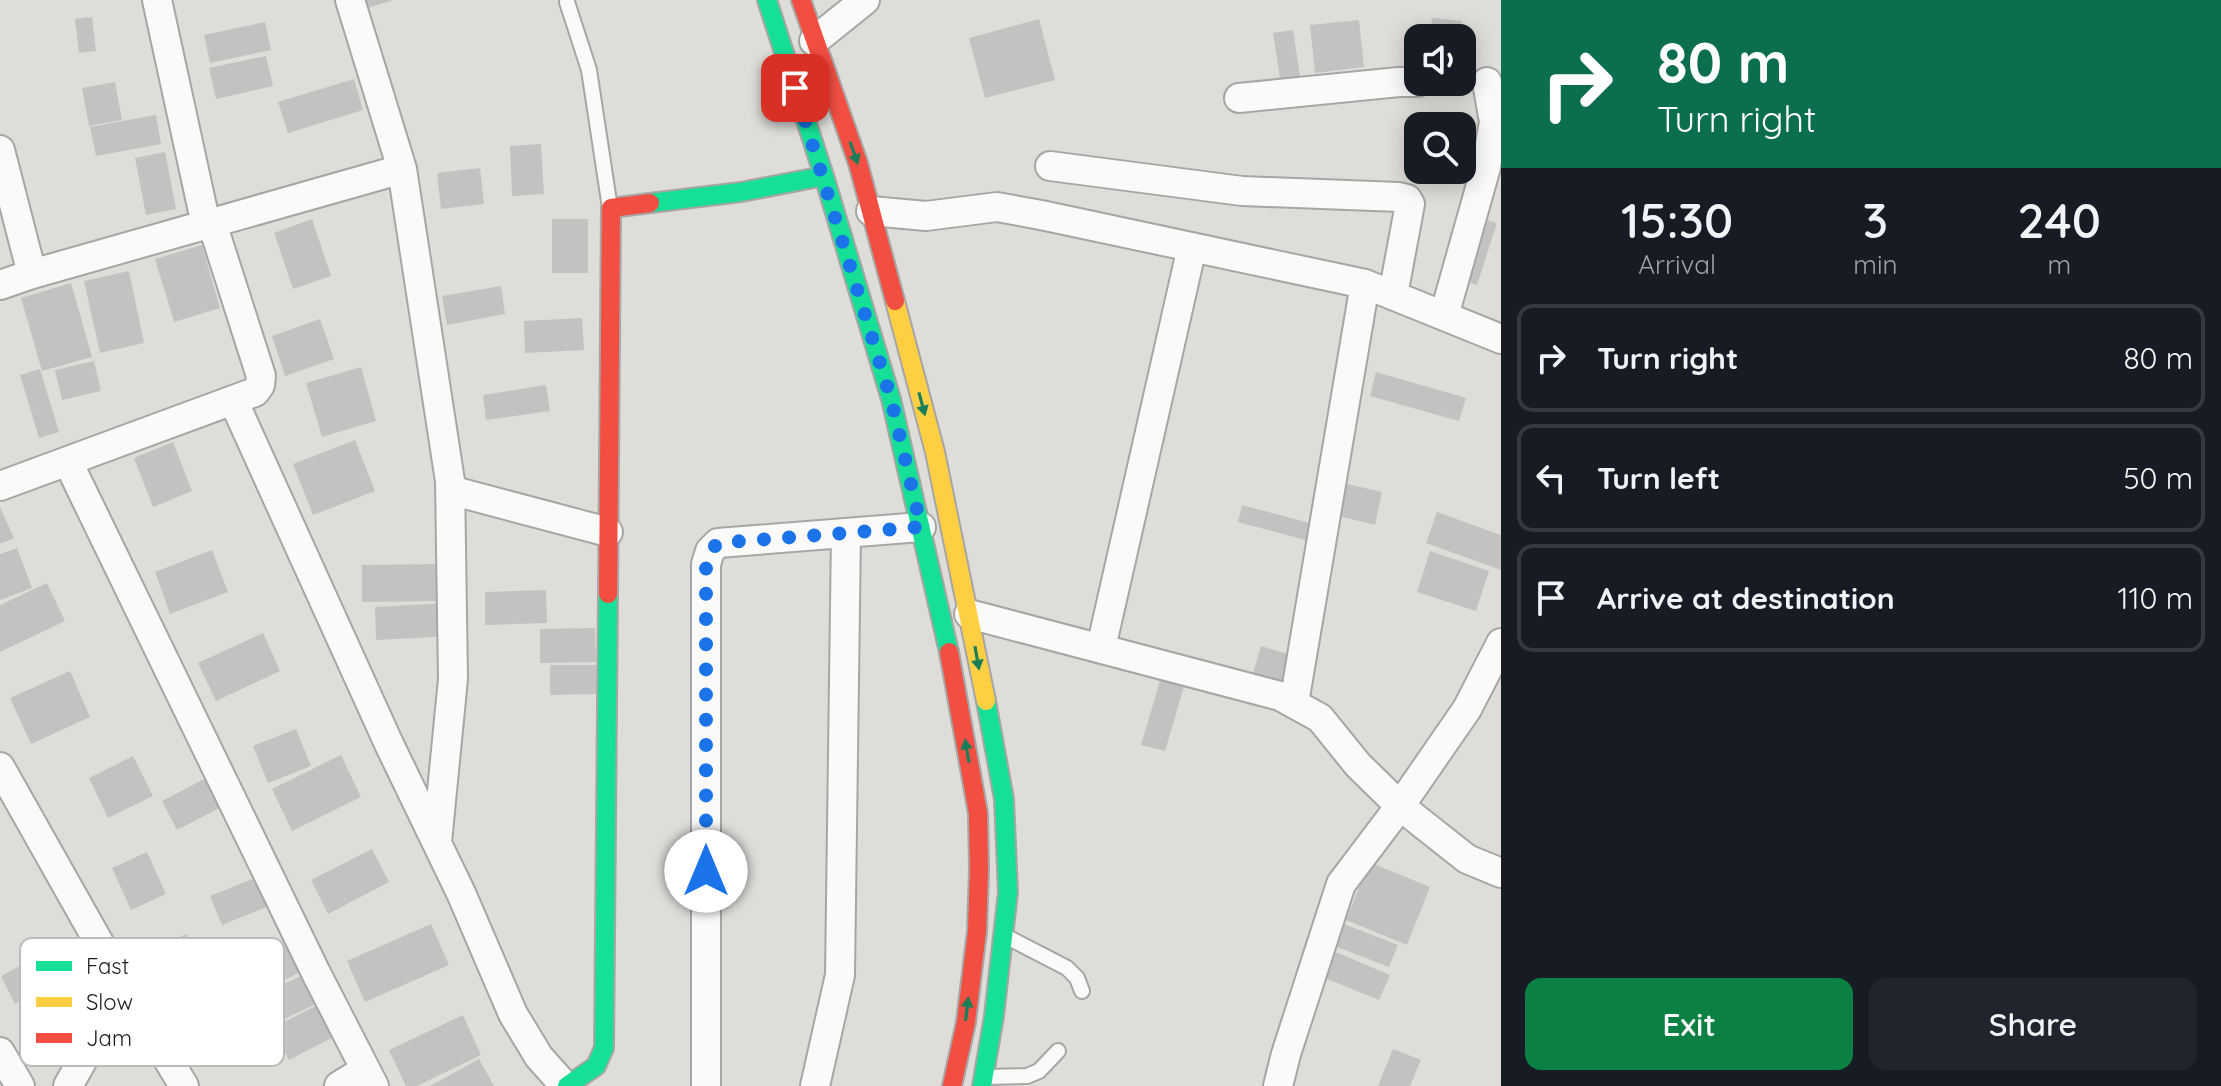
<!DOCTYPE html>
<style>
:root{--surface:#171b24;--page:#20242c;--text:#f1f3f6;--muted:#9ea1a6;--line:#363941;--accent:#0b8043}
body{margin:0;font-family:Quicksand,sans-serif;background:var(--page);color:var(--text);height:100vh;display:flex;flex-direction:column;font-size:30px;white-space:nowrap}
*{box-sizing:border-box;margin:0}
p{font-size:26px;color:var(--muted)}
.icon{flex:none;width:44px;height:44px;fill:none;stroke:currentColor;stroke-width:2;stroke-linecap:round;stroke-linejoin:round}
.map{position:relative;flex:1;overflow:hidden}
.details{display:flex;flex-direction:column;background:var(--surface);width:720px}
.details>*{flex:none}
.hud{background:#0b6e4f;color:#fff;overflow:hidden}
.buttons{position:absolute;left:1404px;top:24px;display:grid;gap:16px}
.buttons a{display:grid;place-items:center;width:72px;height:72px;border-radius:16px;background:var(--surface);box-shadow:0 4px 20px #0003;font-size:40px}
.pin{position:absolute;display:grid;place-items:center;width:68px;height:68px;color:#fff;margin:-34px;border-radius:16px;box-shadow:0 4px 12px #0006}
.me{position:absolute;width:88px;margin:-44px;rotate:0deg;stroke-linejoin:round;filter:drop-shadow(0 0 6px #0008)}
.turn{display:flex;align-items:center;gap:28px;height:168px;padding:0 24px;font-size:36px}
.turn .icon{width:104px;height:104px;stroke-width:2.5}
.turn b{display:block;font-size:56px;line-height:68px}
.eta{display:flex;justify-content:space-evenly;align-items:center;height:136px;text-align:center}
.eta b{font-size:48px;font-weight:600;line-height:56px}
.action{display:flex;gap:16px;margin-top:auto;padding:16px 24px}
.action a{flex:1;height:92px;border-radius:16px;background:var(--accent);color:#fff;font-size:32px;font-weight:600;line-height:92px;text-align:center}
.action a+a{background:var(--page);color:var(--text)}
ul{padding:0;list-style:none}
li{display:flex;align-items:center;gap:24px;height:108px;margin:0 16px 12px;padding:0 8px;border:4px solid var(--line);border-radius:16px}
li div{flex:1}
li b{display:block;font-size:30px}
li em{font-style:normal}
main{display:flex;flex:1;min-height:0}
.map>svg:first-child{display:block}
.building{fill:#c4c2c0}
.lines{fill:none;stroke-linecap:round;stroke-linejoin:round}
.lane-casing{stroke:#a7a6a4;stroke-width:18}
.street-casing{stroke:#a7a6a4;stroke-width:32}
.fast-casing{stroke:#a7a6a4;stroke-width:22}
.slow-casing{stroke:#a7a6a4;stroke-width:22}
.jam-casing{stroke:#a7a6a4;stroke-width:22}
.lane{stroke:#fafaf9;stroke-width:14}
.street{stroke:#fafaf9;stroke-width:28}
.fast{stroke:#16e098;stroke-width:18}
.slow{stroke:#ffcf43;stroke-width:18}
.jam{stroke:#f24e42;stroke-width:18}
.oneway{fill:#1a7e59}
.route{stroke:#1a73e8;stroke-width:14;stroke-dasharray:0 25.2}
.key{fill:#fff;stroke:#bbbbba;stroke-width:2}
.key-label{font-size:22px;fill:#1d1c1a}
</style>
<main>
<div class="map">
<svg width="1501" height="1086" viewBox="0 0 1501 1086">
<rect width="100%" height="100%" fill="#dfddda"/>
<!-- building -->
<path class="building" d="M365 0H391V1L367 8Z
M92 17 96 51 79 53 75 19Z
M1432 18 1462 21 1461 38H1430Z
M1039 19 1055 80 985 98 969 38Z
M1359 20 1364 67 1315 73 1310 25Z
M265 22 271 50 210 63 204 35Z
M1293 30 1300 76 1280 79 1273 33Z
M266 56 273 86 216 99 209 68Z
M354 79 363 110 288 133 278 102Z
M115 82 122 120 89 126 82 88Z
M156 115 161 144 96 156 90 127Z
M541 144 544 194 512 196 510 146Z
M165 152 176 209 146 215 135 158Z
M480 168 484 204 441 209 437 173Z
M1480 218 1497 223 1477 285 1460 279Z
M312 219 331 276 293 289 274 233Z
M552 219H588V273H552Z
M202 245 220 308 174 322 155 259Z
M129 271 144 343 100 353 84 281Z
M71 283 92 357 42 371 21 298Z
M501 286 505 314 447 325 442 296Z
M582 318 584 350 525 353 524 321Z
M320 319 334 359 285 376 272 336Z
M94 361 101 391 62 400 55 370Z
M361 367 376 421 322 437 306 383Z
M40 369 59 432 39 438 20 375Z
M1376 372 1466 398 1459 421 1370 396Z
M546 385 550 411 486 420 483 395Z
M355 440 375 491 313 515 293 464Z
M173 442 192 491 153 507 134 458Z
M1347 484 1382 492 1375 525 1339 516Z
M1242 505 1317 525 1313 542 1238 522Z
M0 507 14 538 0 544Z
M1437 512 1501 535V570L1426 543Z
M17 548 32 588 0 600V554Z
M212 550 228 592 170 614 155 572Z
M1430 551 1489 571 1476 611 1417 592Z
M446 564V601L362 602V565Z
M47 583 65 621 0 652V605Z
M546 590 547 623 485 625V592Z
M448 603 450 636 376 640 375 607Z
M595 628 596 662 540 663V629Z
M263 633 280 671 216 701 198 663Z
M1261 646 1295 656 1287 683 1253 673Z
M550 665H596V694L550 695Z
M1164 667 1188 673 1165 751 1141 745Z
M70 671 90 717 31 744 10 698Z
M296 729 311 766 268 783 253 746Z
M341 755 361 797 292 831 272 789Z
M133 756 153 796 108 818 89 778Z
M212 775 227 804 177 830 162 801Z
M372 849 389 882 328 914 311 880Z
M147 852 166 894 131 910 112 868Z
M1369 862 1430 887 1407 945 1346 920Z
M265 874 276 903 222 925 210 896Z
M431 924 449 965 365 1002 347 961Z
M1344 924 1398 945 1389 967 1335 946Z
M187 934 206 978 169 994 150 950Z
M293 942 306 969 255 995 242 969Z
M1331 950 1390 975 1379 1000 1320 976Z
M43 954 57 982 15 1004 1 976Z
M305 974 318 1003 272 1025 259 996Z
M323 1002 339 1034 289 1060 273 1028Z
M463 1015 481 1055 417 1086H406L389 1050Z
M1393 1049 1421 1060 1410 1086H1378Z
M479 1059 494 1086H430Z"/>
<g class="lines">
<!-- lane casing -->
<g class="lane-casing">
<path id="lane" d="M567 2 589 70 610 208
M1007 937 1067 968 1077 978 1082 991
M984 1077 1027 1076 1039 1071 1058 1051"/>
</g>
<!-- street casing -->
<g class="street-casing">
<path id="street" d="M157 0 206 225
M350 0 402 169 450 481 453 679 437 842
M814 41 865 0
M1239 98 1399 82H1418
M0 150 32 274
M1050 166 1242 191 1399 197 1407 199 1410 204 1393 295
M871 211 926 216 997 207 1041 215 1365 284 1501 339
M0 285 32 274 402 169
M1444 316 1486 167 1494 122 1487 82
M233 400 389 744 461 893 513 1014 539 1057 565 1086
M68 462 316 973 374 1086
M0 486 255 392 260 385 261 376 212 223
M450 490 608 532
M969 614 1280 696 1320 718 1358 765 1400 806 1467 859 1501 873
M1101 648 1192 247
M1294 703 1365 284
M0 767 124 987 184 1086
M0 1052 20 1086
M68 1086 124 987
M339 1086 365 1070
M706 1086V564L710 551 718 543 921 527
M815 1086 840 975 846 533
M1278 1086 1286 1054 1341 884 1400 806 1467 709 1501 643"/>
</g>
<!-- fast casing -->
<g class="fast-casing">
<path id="fast" d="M767 0 824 176 891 399 949 652
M650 203 741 192 824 176
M567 1086 596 1066 604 1048 608 594
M982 1086 994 1016 1008 892 1004 799 986 701"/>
</g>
<!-- slow casing -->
<g class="slow-casing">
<path id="slow" d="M895 301 935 452 986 701"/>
</g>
<!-- jam casing -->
<g class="jam-casing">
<path id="jam" d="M801 0 858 163 895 301
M608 594 611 208 650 203
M949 652 978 813 979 870 977 931 966 1022 952 1086"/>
</g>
<!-- lane -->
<use href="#lane" class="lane"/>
<!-- street -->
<use href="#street" class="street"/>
<!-- fast -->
<use href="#fast" class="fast"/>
<!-- slow -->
<use href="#slow" class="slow"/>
<!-- jam -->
<use href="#jam" class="jam"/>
</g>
<!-- one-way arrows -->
<defs><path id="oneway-solid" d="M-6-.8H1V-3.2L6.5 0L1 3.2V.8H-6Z" transform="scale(2)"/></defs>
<g class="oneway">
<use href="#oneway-solid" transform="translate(854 153) rotate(71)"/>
<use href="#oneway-solid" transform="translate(922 404) rotate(75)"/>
<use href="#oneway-solid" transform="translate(977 658) rotate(80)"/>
<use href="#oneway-solid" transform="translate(967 751) rotate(-100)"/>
<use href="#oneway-solid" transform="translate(967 1009) rotate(-83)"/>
</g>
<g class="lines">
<!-- route -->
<path class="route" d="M706 871V564L710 551 718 543 921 527 891 399 795 88"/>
</g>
<!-- legend -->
<rect x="20" y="938" width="264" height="128" rx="12" class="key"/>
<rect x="36" y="961" width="36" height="10" fill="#16e098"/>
<rect x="36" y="997" width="36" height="10" fill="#ffcf43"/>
<rect x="36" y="1033" width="36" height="10" fill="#f24e42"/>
<g class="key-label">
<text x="86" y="974">Fast</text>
<text x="86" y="1010">Slow</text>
<text x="86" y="1046">Jam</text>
</g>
</svg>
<div class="buttons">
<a><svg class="icon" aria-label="sound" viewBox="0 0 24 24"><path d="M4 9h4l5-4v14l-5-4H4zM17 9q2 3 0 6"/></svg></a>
<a><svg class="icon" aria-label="search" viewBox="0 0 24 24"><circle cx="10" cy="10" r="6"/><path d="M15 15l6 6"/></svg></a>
</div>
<div class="pin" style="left:795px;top:88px;background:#d93025"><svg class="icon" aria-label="arrive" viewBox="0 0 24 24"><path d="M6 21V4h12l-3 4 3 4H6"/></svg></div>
<svg class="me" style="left:706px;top:871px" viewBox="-20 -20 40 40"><circle r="19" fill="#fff"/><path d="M0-13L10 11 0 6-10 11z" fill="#1a73e8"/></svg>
</div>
<section class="details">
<div class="hud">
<div class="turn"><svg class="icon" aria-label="right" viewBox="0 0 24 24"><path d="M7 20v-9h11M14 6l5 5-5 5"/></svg><div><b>80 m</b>Turn right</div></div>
</div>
<div class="eta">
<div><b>15:30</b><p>Arrival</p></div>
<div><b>3</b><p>min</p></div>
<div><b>240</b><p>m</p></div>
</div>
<ul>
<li><svg class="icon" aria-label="right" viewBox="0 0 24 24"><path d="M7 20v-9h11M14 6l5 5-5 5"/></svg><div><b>Turn right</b></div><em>80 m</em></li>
<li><svg class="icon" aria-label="left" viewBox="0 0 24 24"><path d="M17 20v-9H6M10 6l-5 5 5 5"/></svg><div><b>Turn left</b></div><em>50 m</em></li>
<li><svg class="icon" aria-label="arrive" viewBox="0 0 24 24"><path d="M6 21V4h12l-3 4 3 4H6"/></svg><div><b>Arrive at destination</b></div><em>110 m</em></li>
</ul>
<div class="action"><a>Exit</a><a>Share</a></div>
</section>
</main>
